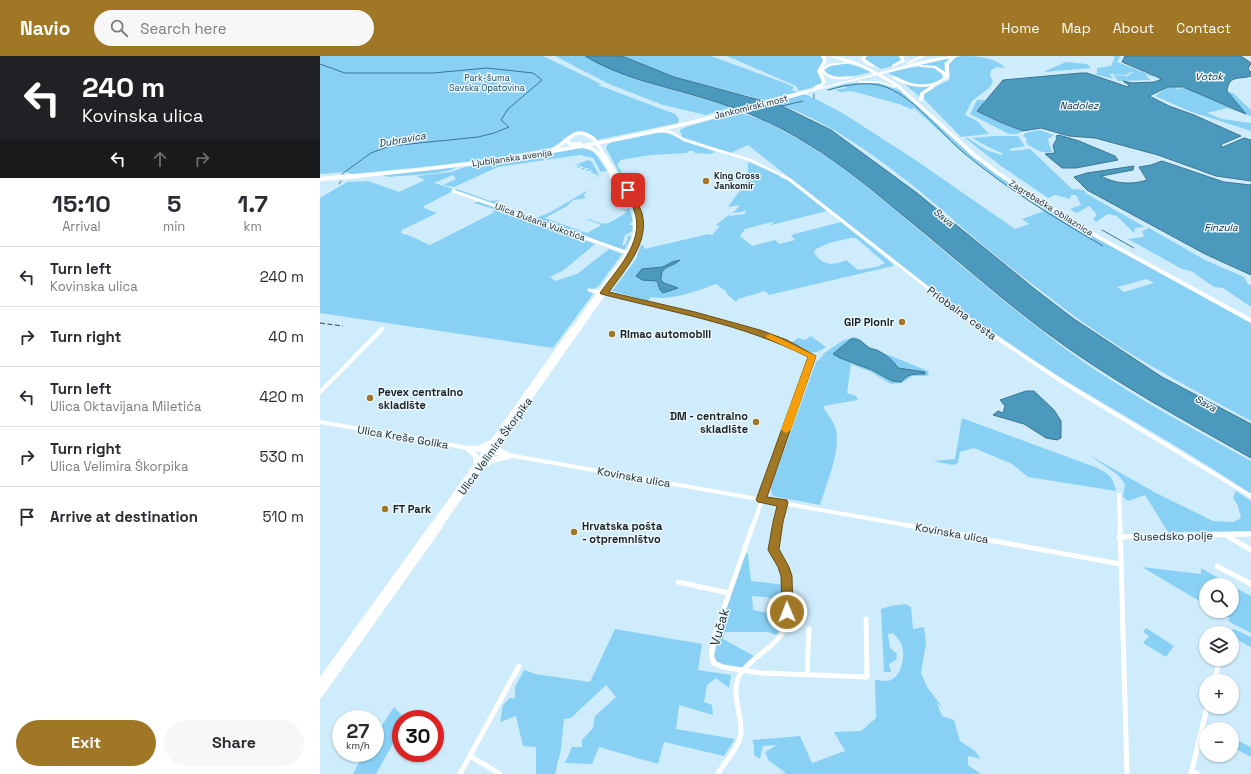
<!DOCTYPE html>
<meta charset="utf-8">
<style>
:root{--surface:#fff;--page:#f7f7f7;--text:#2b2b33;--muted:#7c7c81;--line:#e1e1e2;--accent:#9f7725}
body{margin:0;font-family:"Space Grotesk",sans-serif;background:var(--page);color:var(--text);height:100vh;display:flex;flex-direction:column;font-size:15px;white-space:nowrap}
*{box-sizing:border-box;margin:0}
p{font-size:13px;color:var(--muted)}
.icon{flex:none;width:22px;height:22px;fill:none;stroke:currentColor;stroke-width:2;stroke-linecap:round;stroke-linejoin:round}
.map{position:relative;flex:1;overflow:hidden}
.side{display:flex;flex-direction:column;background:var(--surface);width:320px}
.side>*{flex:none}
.banner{background:#202124;color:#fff;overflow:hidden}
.fabs{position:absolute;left:879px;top:522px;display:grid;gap:8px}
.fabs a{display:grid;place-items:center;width:40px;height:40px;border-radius:50%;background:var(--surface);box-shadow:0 1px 3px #0004;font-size:20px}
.speed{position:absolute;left:12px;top:654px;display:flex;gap:8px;font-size:20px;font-weight:700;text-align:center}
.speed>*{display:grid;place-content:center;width:52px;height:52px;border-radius:50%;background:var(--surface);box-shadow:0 1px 3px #0004;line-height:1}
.speed small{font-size:10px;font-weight:400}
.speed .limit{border:6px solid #d22;background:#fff;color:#111}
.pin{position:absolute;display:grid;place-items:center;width:34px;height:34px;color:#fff;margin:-17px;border-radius:8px;box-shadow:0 2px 6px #0006}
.me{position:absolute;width:44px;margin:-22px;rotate:359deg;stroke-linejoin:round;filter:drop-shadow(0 0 3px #0008)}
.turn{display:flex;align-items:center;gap:14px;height:84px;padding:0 16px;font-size:18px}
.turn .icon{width:52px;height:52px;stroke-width:2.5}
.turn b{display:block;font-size:28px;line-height:34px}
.lanes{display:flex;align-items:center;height:38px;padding:0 16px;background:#0003;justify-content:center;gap:20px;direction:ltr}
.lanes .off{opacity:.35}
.eta{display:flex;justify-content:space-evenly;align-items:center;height:68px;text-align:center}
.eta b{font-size:24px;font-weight:700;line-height:28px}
.action{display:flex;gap:8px;margin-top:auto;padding:8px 16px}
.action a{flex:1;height:46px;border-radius:24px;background:var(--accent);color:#fff;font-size:16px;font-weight:700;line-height:46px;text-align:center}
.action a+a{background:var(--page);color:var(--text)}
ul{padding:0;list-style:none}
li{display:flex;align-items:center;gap:12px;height:60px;padding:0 16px;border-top:1px solid var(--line)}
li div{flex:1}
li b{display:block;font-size:15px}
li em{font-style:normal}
header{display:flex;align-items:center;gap:24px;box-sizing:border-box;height:56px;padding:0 20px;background:var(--accent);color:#fff}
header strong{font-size:19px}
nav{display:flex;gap:22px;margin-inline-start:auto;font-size:14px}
.search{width:280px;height:36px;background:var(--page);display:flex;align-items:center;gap:10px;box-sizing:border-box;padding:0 14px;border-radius:22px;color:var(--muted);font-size:15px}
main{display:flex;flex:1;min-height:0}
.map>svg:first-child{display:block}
.green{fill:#89d0f5;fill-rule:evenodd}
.water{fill:#4c99be;stroke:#3c7691}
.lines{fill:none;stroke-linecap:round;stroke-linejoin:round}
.stream{stroke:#3c7691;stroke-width:1}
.minor-far3{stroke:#fff;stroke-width:2.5}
.minor-far2{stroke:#fff;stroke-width:3}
.minor-far1{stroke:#fff;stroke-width:4}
.minor{stroke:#fff;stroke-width:5}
.secondary-far3{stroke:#fff;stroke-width:3.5}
.secondary-far2{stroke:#fff;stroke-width:4.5}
.secondary-far1{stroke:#fff;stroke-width:5.5}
.secondary{stroke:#fff;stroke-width:7}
.motorway{fill:#fff;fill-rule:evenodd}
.rail{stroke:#35434a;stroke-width:1;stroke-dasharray:5 2.5;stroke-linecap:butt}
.route{fill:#9f7725;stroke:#674d18}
.slow{fill:#f59e0b}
.poi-dot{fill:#9f7725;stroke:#ebf6fd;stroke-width:1.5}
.labels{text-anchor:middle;stroke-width:3;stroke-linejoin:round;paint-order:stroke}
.far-park-label{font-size:9px;fill:#14516c;stroke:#ebf6fd}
.far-street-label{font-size:9px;fill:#182328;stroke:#ebf6fd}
.far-poi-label{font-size:9px;font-weight:bold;fill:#182328;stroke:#ebf6fd;text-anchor:start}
.far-water-label{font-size:10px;font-style:italic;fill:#0c3040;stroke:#ebf6fd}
.street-label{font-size:11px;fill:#182328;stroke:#ebf6fd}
.poi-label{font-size:11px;font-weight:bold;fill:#182328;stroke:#ebf6fd;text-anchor:start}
.near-street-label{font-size:13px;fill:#182328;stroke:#ebf6fd}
</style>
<header>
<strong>Navio</strong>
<div class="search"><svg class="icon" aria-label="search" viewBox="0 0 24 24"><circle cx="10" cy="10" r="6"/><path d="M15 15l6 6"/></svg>Search here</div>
<nav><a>Home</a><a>Map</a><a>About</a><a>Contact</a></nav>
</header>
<main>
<section class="side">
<div class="banner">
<div class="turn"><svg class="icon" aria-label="left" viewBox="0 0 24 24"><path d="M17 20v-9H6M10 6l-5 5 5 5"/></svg><div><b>240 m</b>Kovinska ulica</div></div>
<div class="lanes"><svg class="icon" aria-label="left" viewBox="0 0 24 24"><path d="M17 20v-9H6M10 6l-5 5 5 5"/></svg><svg class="icon off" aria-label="ahead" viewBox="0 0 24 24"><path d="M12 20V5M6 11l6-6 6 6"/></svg><svg class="icon off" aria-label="right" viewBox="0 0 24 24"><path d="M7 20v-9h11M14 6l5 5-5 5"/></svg></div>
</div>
<div class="eta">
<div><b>15:10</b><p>Arrival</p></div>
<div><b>5</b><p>min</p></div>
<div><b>1.7</b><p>km</p></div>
</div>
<ul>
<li><svg class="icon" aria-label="left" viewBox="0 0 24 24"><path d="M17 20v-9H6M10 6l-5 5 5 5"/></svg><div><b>Turn left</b><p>Kovinska ulica</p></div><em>240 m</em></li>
<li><svg class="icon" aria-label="right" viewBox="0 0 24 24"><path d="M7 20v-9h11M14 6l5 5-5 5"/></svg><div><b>Turn right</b></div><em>40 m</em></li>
<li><svg class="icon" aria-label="left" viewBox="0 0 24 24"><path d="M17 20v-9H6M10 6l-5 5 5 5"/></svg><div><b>Turn left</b><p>Ulica Oktavijana Miletića</p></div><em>420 m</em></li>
<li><svg class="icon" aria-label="right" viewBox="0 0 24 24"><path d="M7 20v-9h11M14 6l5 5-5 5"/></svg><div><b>Turn right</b><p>Ulica Velimira Škorpika</p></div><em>530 m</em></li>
<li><svg class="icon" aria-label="arrive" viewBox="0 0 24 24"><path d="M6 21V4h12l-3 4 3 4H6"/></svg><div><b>Arrive at destination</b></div><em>510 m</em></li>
</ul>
<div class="action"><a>Exit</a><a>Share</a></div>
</section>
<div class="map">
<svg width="931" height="718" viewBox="0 0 931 718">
<rect width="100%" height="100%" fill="#cfecfc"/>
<!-- green -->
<path class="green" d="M0 0H223L281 28 278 29 355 58 359 63 358 67 277 84 273 80 263 77V74L261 77 247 81 241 88 236 91 169 103 112 110 31 118 26 116 0 118Z
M235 0H265L296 15 335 29 411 51 386 59 343 49 289 28Z
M302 0H391L462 26 474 31 472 34 477 36 444 44 354 21Z
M407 0H501L504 5 497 15 503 24 501 29 479 35 476 30Z
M546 0H579L582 3 576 9 561 13 545 3Z
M642 0C655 0 676 1 685 12L677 11 671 14 670 19 673 26 669 32 652 45 645 59 657 65 669 78 641 81 604 43 603 39 605 36 629 24 630 19 627 10 633 2Z
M793 0H800L797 6 835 21 825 19 831 24 798 25 793 19 808 20 811 17 815 16H810L806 19 789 18 794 23 774 18H781H777V12L791 10 795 1Z
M632 2 624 7 626 22C619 30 603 29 600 41L583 27C597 30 612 32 625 24L624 15 614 11 598 9Z
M746 6 767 8 771 12 723 16Z
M523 7 536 10 551 16C533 20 521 25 504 16V12L509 9Z
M604 10 618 13 624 19 623 22C604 34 586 27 568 17L588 12Z
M544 26 562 27 579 34 644 92 707 139 768 177 931 267V365C865 329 797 294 737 247 706 224 674 199 645 174 591 126 521 68 452 46L484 38 498 44 524 58 594 103 695 173 709 168 702 163 724 155 680 125 639 93 594 52 591 53 579 48 531 35 521 36 515 34 527 32 525 30 509 34H505L524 28ZM827 223 834 227 804 236 797 231Z
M857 30 855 33 865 32 925 57 910 40 909 36 913 37 931 54V60L907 52 887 57 902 63 931 67V75L869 55 835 40 848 31Z
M657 44H665L658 55 680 66 703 75 697 78H689L650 58Z
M418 56 443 64 482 85 518 108C589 163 655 224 726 278 789 328 861 366 931 405V438C858 388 779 347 705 299 609 236 518 160 428 89L411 97 362 81 360 74 366 71Z
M719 74 734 79 728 83 729 88 732 96C722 98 715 93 707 88L706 82 703 80 705 77Z
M344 76 395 96 390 98 375 97 374 95H369L367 97 331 99 300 104V106L297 108 305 123 308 125 303 124 286 92 287 89 292 86Z
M674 80H698L705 90 689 93 691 95 710 93 752 133 764 134 767 138 825 171 815 172 814 177 797 160 788 158 776 166 773 163 777 159 769 150 757 157 750 153 761 149 756 139H751L750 143 735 139 728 142 681 110 645 82H648L666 94 682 99V97C671 93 662 87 652 82Z
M260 92 273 94 287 115 281 116 273 102 260 99 178 111 134 131 123 129 136 123 133 119 114 127 131 132 133 134 131 136 104 150V152L117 157 82 174 81 176 82 178 88 179 110 189 173 157 174 153 154 147 159 145 275 188 244 214 230 221 235 225 257 218 289 193 302 198 278 231 274 232 275 233H271L272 237 268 236 273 238 233 292 0 257V142L27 126 48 125 79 136 105 124 97 120 131 116 145 111 188 105 187 104Z
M268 104 272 106 279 119 264 128 278 119 270 116 273 115 272 114 268 115 265 114 269 113 268 112H265L263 114 261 112H264L263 111 261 110 259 112 256 111 260 110 259 109 253 110Z
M428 106 446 113 466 123 507 155 447 170 454 167 452 166 425 173 420 180 432 190 455 184 459 188 475 184 471 179 521 166 573 208V210L449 239 445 235 418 243 416 246 406 237 407 236 396 228C376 235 352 245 331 241L328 245 292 235 316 203 321 189 324 190V193L389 178 392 179 400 170 396 169 410 158 409 160 425 158 426 155 413 157 420 149 408 151 428 123ZM531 182H536L565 207 556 211 538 214 526 204C512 210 504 210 494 197L496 193 509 187Z
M137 111C125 119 84 119 69 121L61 119Z
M137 133 170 145 179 144 177 148 216 162 231 156 268 134 263 140 267 142H266L253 144 247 150 225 162 267 177 280 170V168L267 164 271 163 270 164C277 166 285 170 291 166L290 165H293L307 156 301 152 306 154 308 153 307 148H308L313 165 309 169H313V175L305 179 302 190 306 188 308 180H312L305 193 301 194 288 188 287 189 220 165 287 188 269 181 134 134Z
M829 172 885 204 924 221 928 228 931 229V251L903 232 894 231 871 215 862 213 808 183 823 181 824 180 822 175Z
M491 280 506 291C491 302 485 294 471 287L478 282 485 284Z
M534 281 540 283 549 291 608 315 609 318 607 320H592L582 327 571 328 551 316 531 308 527 337 536 340 538 344 503 350C507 359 514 365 516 374 521 394 506 429 500 449L453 440 451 436V431L496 306 503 300V298L522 285Z
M642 362 775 411C788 417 793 420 796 435L708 421 692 408 654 392 640 396 638 407 633 409 613 405 635 403Z
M769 399 836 437 893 465 913 466 921 462 918 450 913 442 916 435 931 445V475L848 476 825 439 808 445 803 441 805 428 798 419Z
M426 497 428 498 431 525 465 529V543L432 540 433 554 463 560 461 573 456 579 448 576H405L403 583 434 600C420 617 418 612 398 607L394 601 403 561Z
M822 511 881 518V512L910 529H886V549Z
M912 530 931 540V577L908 565 910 562 897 555H912Z
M586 548 591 551 593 573 604 571 606 587 601 617 607 631 623 652 617 647 622 660 634 664 640 685 655 695 661 703 648 700V709L661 718H462L466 717 449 705 445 696 457 689 443 690 440 703 434 699V689L432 684 480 680 492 707 525 695 514 676 541 675 556 662 555 624C560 624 566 626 571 624 582 619 586 598 581 587 579 584 576 580 573 577L568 578 570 592 577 598 576 604 569 608 571 616H564L561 553 571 550Z
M826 572 854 590 846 601 823 587 829 580 823 576Z
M295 573 382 588 378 614 411 619 409 632 396 622 387 629 384 646 392 649 393 659 359 649 356 673 415 683 404 700 344 686 338 708 279 691 272 708 245 707 252 691H262V684L273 672 275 660 296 641 286 629 251 662 244 663 241 693 235 718H216V691L203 690 196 660 180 666 183 649 190 642 195 643V631L204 614 215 618 270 626Z
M914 573 931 581V591L912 581V577H908Z
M74 651 85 663H81V673L56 718H33L44 697H55V680Z
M912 682 931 691V701L912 691Z"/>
<!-- water -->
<path class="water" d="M265 0H302L354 21 462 50 511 74 597 137 716 234 754 263 842 321 931 368V402C860 362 788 323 723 274 678 240 635 202 591 166 558 139 525 110 488 88 455 67 421 53 383 42 344 30 301 22 265 0Z
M805 0H921L931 7 928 13 931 16V20C920 24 909 18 907 35L926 58 863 31H848L829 40 849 50 874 59 921 80 902 88 901 91H903L924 82 931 84V125L896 120 838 99 775 82 749 80 721 72 703 75 680 66 657 55 683 24 761 17H767L808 31 809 29 803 25 812 27 834 26 842 23 802 6Z
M739 79 759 85 795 100 798 104 756 112H742L725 98 735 97 733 90 737 82 736 80Z
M842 105 904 126 931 129V219L885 198 767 134 754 121 767 117 814 110 813 114 781 120C795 128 812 129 827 124L819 111 831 109Z
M360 204C350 213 341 208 341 224L344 227 358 232 343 237 340 234 337 225 322 224 316 220 322 213 343 211 352 206Z
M531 283C540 282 542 287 548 291 550 293 554 293 557 294 566 299 573 304 578 312L605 316V318C595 318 588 317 581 326L572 325 552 314 520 302 513 298Z
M706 335H714L734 354 741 365V382L737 384 726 382 704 368 673 359 678 355 683 357 685 350 680 344Z"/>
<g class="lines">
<!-- stream -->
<path class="stream" d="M0 8 25 17H113L167 12 213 17 222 24 188 53 181 64 189 71 174 77 158 81 70 90 51 97 22 118
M508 34C527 29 549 24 568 32 597 44 620 77 644 97 687 133 735 162 783 190
M494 38V42
M462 50 483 45
M19 128 21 125
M782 174 814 192"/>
<!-- minor-far3 -->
<path class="minor-far3" d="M337 75 351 76 364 84 430 104 465 121"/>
<!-- minor-far2 -->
<path class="minor-far2" d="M462 120 469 123 640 257 665 274
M133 135 308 197
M269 234 314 243 434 274
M61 274 62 273"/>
<!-- minor-far1 -->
<path class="minor-far1" d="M431 273 461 284 492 300 433 470
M664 273 744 327 931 440
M0 336 62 273
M0 366 592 470
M799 439 800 470
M457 470 463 447"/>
<!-- minor -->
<path class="minor" d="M433 469 394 581 391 599 394 607 403 611 441 617 547 621 546 563
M586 469 800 508
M800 469 807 718
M906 479 931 494
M799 481 931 478
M897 510 931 528
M358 526 409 537
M487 619 489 573
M895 625 899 603
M150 700 180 718
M871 715 878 718
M140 718 199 610
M398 718C405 704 420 692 421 676 422 658 409 633 421 617 433 599 462 589 467 566 468 556 467 520 464 511 462 505 455 499 454 493 453 486 457 476 458 469
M871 718 887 651"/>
<!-- secondary-far3 -->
<path class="secondary-far3" d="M245 84 250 88H260
M266 91C280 93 287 109 293 121
M233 93C248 87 254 67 274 83L298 121
M27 121C120 113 212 101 303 82 365 69 425 53 486 36"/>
<!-- secondary-far2 -->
<path class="secondary-far2" d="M292 120 296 128
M297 120 302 127
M0 123 39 120
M302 127 310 128 311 132 302 136 292 133 293 130Z
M302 136 309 144
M253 274 308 197 315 178V160
M258 274 313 196C319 180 322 165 315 149 313 144 310 139 308 134"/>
<!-- secondary-far1 -->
<path class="secondary-far1" d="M176 390 179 394 189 400
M148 393 161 392 170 387
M148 393 156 400V409
M163 410 173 404 189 400
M113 470 253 273
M119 470 258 273"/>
<!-- secondary -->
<path class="secondary" d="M0 627 114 469
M0 638 120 469"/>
<!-- motorway -->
<path class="motorway" d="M501 0H505L507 5 503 11 509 8 526 6 509 0C526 0 544 9 558 17 581 11 613 0 637 0L629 8V22C627 22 619 28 614 30V32L604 38 603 44 601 45 599 44 600 37 611 30C598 33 582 29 571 21 575 19 578 22 583 24 596 30 611 31 623 22L622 18 614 12 601 11 599 10 601 9 616 10 625 16V8L630 2 561 18 579 29 656 98 681 117 728 148 780 180 931 262V267L776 182 724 150 677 119 652 100 577 31 576 30 575 32H574L559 27H539L537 26 539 25H559L575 30 557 19 485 37V35L496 32 494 31C496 28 500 29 502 26L497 15 503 5ZM530 7 542 11 554 18 498 32 503 30 506 26 502 16C509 25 522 24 532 22L533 21C523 18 514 26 504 14L510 10Z
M543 0H547L545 3 546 4 554 9V11C550 11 543 7 541 3Z
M579 0H583L585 5 574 11H572V9L581 4Z
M600 0H605L589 8 586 7Z"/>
<!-- rail -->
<path class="rail" d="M0 267 23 270"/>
</g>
<!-- route -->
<path class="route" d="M308 132 312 134C315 142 319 149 322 157 330 187 305 213 289 236L375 256 440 274 467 284 496 300 447 441 467 444 468 447 463 466 459 493 469 511 472 520 473 556 471 559 467 560 463 559 462 556 461 520 458 511 448 494 453 466 457 450 438 446 436 444 488 301C423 268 351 256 281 238L280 237C296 214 324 187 315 157 313 149 308 141 305 134Z"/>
<!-- slow -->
<path class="slow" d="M450 278 496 300 471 374 466 377 461 374 488 301 447 282 446 281 447 279Z"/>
<!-- markers -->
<g class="poi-dot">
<circle cx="386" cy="125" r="4"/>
<circle cx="582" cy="266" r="4"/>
<circle cx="292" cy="278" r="4"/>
<circle cx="50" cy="342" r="4"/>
<circle cx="436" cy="366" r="4"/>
<circle cx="65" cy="453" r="4"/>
<circle cx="254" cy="476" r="4"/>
</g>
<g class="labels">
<!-- far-park labels -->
<g class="far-park-label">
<text x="167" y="25">Park-šuma<tspan x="167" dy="10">Savska Opatovina</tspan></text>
</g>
<!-- far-street labels -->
<g class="far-street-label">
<text transform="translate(431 51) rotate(-14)" y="3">Jankomirski most</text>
<text transform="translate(192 102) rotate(-8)" y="3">Ljubljanska avenija</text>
<text transform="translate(731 152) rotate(32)" y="3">Zagrebačka obilaznica</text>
<text transform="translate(220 166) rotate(20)" y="3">Ulica Dušana Vukotića</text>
</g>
<!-- far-poi labels -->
<g class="far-poi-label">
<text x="394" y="123">King Cross<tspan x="394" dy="10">Jankomir</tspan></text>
</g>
<!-- far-water labels -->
<g class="far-water-label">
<text x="889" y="24">Votok</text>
<text x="759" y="53">Nadolez</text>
<text transform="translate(82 83) rotate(-10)" y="4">Dubravica</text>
<text transform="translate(624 161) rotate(39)" y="4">Sava</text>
<text x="901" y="175">Finzula</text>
<text transform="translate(886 347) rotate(30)" y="4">Sava</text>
</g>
<!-- street labels -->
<g class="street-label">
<text transform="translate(642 257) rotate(36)" y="4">Priobalna cesta</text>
<text transform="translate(83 381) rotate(10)" y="4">Ulica Kreše Golika</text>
<text transform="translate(175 390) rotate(-54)" y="4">Ulica Velimira Škorpika</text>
<text transform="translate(314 421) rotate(10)" y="4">Kovinska ulica</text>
<text transform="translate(632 477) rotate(10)" y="4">Kovinska ulica</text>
<text transform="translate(853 480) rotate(-1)" y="4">Susedsko polje</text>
</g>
<!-- poi labels -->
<g class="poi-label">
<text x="574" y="270" text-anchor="end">GIP Pionir</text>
<text x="300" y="282">Rimac automobili</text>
<text x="58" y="340">Pevex centralno<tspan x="58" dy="13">skladište</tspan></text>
<text x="428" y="364" text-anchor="end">DM - centralno<tspan x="428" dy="13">skladište</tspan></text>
<text x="73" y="457">FT Park</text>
<text x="262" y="474">Hrvatska pošta<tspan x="262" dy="13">- otpremništvo</tspan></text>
</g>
<!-- near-street labels -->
<g class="near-street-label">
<text transform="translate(399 571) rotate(-74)" y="5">Vučak</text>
</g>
</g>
</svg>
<div class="fabs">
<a><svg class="icon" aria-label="search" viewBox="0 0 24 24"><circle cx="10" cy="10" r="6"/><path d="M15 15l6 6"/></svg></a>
<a><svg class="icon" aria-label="layers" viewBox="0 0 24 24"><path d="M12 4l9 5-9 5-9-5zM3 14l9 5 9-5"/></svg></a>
<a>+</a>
<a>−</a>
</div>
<div class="speed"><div>27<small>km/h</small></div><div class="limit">30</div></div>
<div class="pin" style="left:308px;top:134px;background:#d93025"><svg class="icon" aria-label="arrive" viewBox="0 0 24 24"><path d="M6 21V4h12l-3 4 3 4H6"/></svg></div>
<svg class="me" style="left:467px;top:556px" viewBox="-20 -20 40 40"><circle r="17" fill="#9f7725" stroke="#fff" stroke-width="3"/><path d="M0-11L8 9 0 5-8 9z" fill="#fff"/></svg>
</div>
</main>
